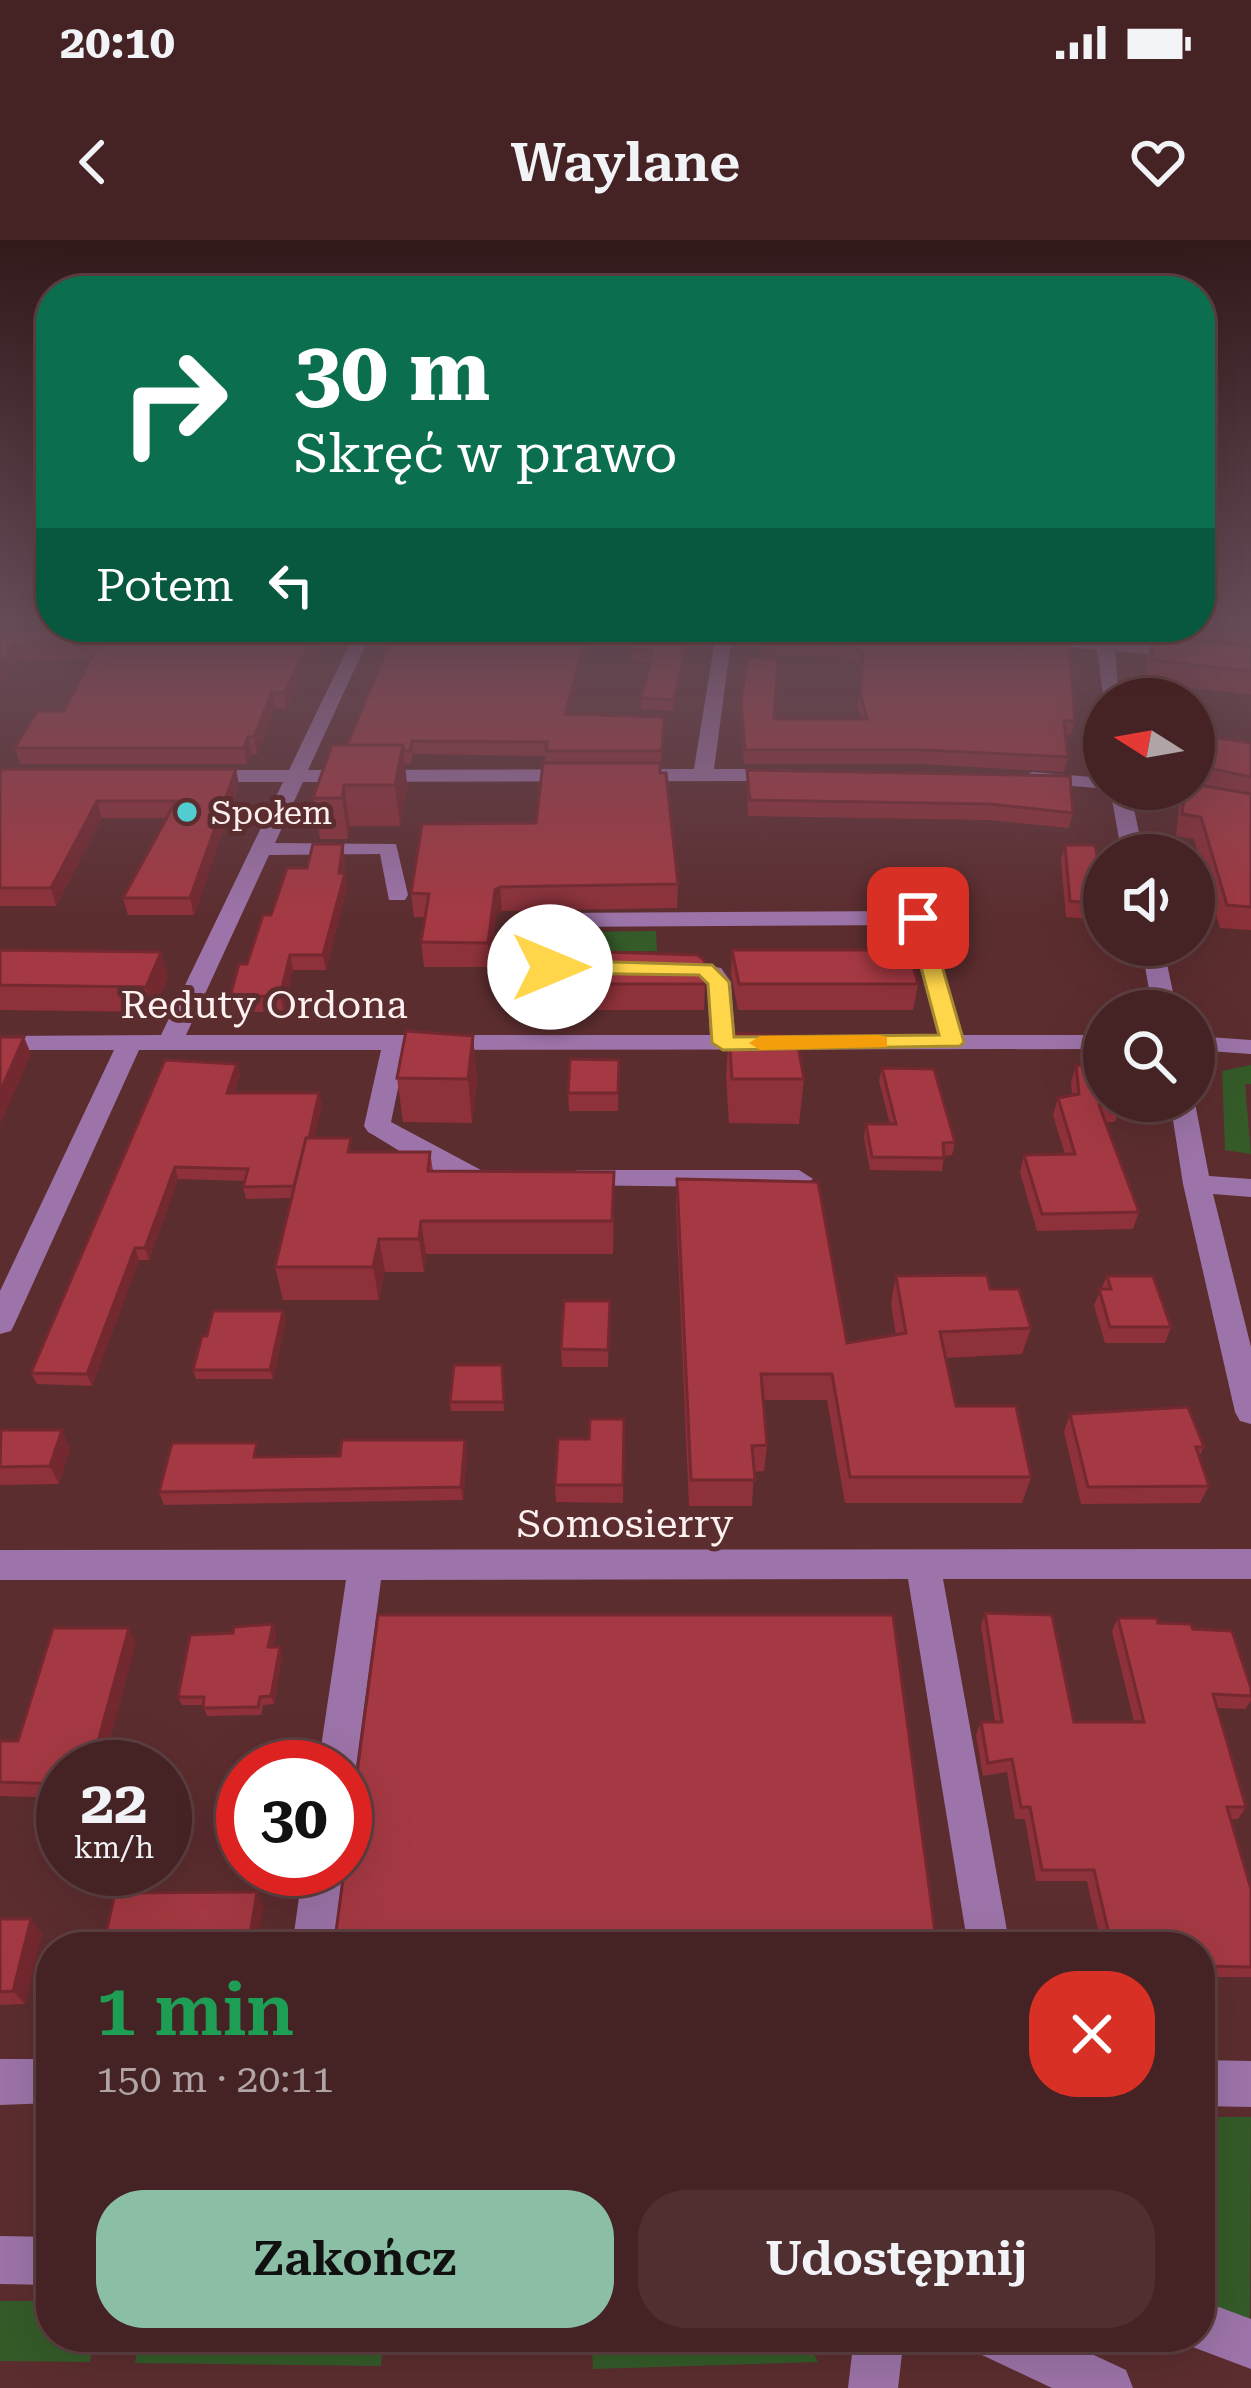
<!DOCTYPE html>
<html lang="pl">
<meta charset="utf-8">
<style>
:root{--surface:#452223;--page:#4f2f30;--text:#f1f3f6;--muted:#b0a4a6;--line:#5d3f41;--accent:#8abfa5}
body{margin:0;font-family:"Roboto Serif",serif;background:var(--page);color:var(--text);height:100vh;display:flex;flex-direction:column;font-size:45px;white-space:nowrap}
*{box-sizing:border-box;margin:0}
p{font-size:39px;color:var(--muted)}
.icon{flex:none;width:66px;height:66px;fill:none;stroke:currentColor;stroke-width:2;stroke-linecap:round;stroke-linejoin:round}
.map{position:relative;flex:1;overflow:hidden}
.details{position:absolute;left:36px;top:1692px;width:1179px;height:420px;display:flex;flex-direction:column;background:var(--surface);border-radius:48px;box-shadow:0 12px 48px #0002,0 0 0 3px var(--line)}
.details>*{flex:none}
.hud{position:absolute;left:36px;top:36px;width:1179px;height:366px;border-radius:48px;box-shadow:0 12px 48px #0002,0 0 0 3px var(--line);background:#0b6e4f;color:#fff;overflow:hidden}
.needle{width:78px;rotate:281deg}
.fabs{position:absolute;left:1083px;top:438px;display:grid;gap:24px}
.fabs a{display:grid;place-items:center;width:132px;height:132px;border-radius:50%;background:var(--surface);box-shadow:0 12px 48px #0002,0 0 0 3px var(--line);font-size:60px}
.speed{position:absolute;left:36px;top:1500px;display:flex;gap:24px;font-size:60px;font-weight:700;text-align:center}
.speed>*{display:grid;place-content:center;width:156px;height:156px;border-radius:50%;background:var(--surface);box-shadow:0 12px 48px #0002,0 0 0 3px var(--line);line-height:1}
.speed small{font-size:30px;font-weight:400}
.speed .limit{border:18px solid #d22;background:#fff;color:#111}
.pin{position:absolute;display:grid;place-items:center;width:102px;height:102px;color:#fff;margin:-51px;border-radius:24px;box-shadow:0 6px 18px #0006}
.me{position:absolute;width:132px;margin:-66px;rotate:90deg;stroke-linejoin:round;filter:drop-shadow(0 0 9px #0008)}
.turn{display:flex;align-items:center;gap:42px;height:252px;padding:0 60px;font-size:54px}
.turn .icon{width:156px;height:156px;stroke-width:2.5}
.turn b{display:block;font-size:84px;line-height:102px}
.then{display:flex;align-items:center;height:114px;padding:0 60px;background:#0003;gap:24px;font-size:45px}
.round{display:grid;place-items:center;flex:none;width:126px;height:126px;border-radius:48px;background:var(--page)}
.overview{display:flex;align-items:center;justify-content:space-between;height:204px;padding:0 60px}
h1{font-size:72px;font-weight:600;line-height:90px;color:#1e9e55}
.primary-button{display:flex;gap:24px;margin-top:auto;padding:24px 60px}
.primary-button a{flex:1;height:138px;border-radius:48px;background:var(--accent);color:#111;font-size:48px;font-weight:600;line-height:138px;text-align:center}
.primary-button a+a{background:var(--page);color:var(--text)}
.status{display:flex;justify-content:space-between;align-items:center;height:84px;padding:0 60px;background:var(--surface);direction:ltr}
.status svg{height:33px;fill:currentColor}
header{display:flex;justify-content:space-between;align-items:center;height:156px;padding:0 60px;background:var(--surface);font-size:54px;font-weight:600}
.map>svg:first-child{display:block}
.green{fill:#355b29}
.lines{fill:none;stroke-linecap:round;stroke-linejoin:round}
.minor{fill:#9d74a9;fill-rule:evenodd}
.wall{fill:#8e313a}
.shaded-wall{fill:#74282f}
.building{fill:#a53943;stroke:#74282f;stroke-width:3}
.route{fill:#ffd54a;stroke:#a68a30;stroke-width:3}
.slow{fill:#f59e0b}
.poi-dot{fill:#52ccd1;stroke:#5c2d2f;stroke-width:4.5}
.labels{text-anchor:middle;stroke-width:10;stroke-linejoin:round;paint-order:stroke}
.far-poi-label{font-size:33px;fill:#fdf0f0;stroke:#5c2d2f;text-anchor:start}
.street-label{font-size:39px;fill:#fdf0f0;stroke:#5c2d2f}
</style>
<div class="status"><b>20:10</b><svg viewBox="0 0 49 12"><path d="M0 12V9h3v3zM5 12V6h3v6zM10 12V3h3v9zM15 12V0h3v12zM26 1h20v11H26zM47 4h2v5h-2z"/></svg></div>
<header><svg class="icon" aria-label="back" viewBox="0 0 24 24"><path d="M15 5l-7 7 7 7"/></svg>Waylane<svg class="icon" aria-label="heart" viewBox="0 0 24 24"><path d="M12 20l-8-8c-3-5 5-10 8-4 3-6 11-1 8 4z"/></svg></header>
<div class="map">
<svg width="1251" height="2148" viewBox="0 0 1251 2148">
<rect width="100%" height="100%" fill="#5c2d2f"/>
<!-- green -->
<path class="green" d="M656 691 657 711 576 712V692Z
M1251 825V844H1245L1251 914 1225 910 1222 831Z
M1200 1877H1251L1250 2082 1200 2062Z
M0 2061H51V2097H95L90 2122 0 2121Z
M140 2097H351L383 2103 381 2126 135 2123Z
M631 2097H805L818 2122 593 2129 592 2108Z"/>
<g class="lines">
<!-- minor -->
<path class="minor" d="M358 387H374L308 530 694 529 717 387H733L714 529H786L796 535 786 541 303 542 275 603 396 604 408 655 405 660H389L380 614 269 615 186 795H710L707 742 659 731V721L667 719 721 728 731 742 735 795H938L908 685 550 687 532 698V708L542 717 591 721V731L583 733 528 729 509 710 513 690 545 673 905 671 900 655 911 648 922 655 962 795H1104V809L406 810 391 882 481 930 510 933 514 939 510 945C462 959 408 914 368 892L364 886 381 810H139L15 1083 11 1091 0 1094V1051L114 810H0V796L161 795 283 542H198L188 536 198 530H289L351 401H282L274 396 282 391H356Z
M899 387H961L1097 400 1096 387H1112L1114 401 1251 414V424L1115 411 1119 459H1104V463L1097 410 907 392Z
M1032 532 1104 538 1108 549 1025 542 1022 538Z
M1110 549H1176L1251 561V573L1130 551 1144 615H1122Z
M1141 705H1163L1177 771H1153Z
M1194 796 1251 800V814L1194 810Z
M1194 858 1209 936 1251 939V957L1213 954 1251 1107V1184L1240 1181 1235 1172 1183 944 1170 861Z
M578 930H799L813 939 799 948 568 945 564 939 568 933Z
M1251 1309V1339H943L1010 1707H968L908 1339 381 1340 356 1527 345 1542V1527H318L346 1340H0V1310Z
M303 1629H343L334 1707H292Z
M0 1819H51V1863L0 1865Z
M1200 1820 1251 1821V1867L1200 1866Z
M0 1996 51 1997V2045L0 2044Z
M1200 2060 1251 2079V2129L1182 2103 1180 2097H1200Z
M854 2097H904L898 2148H848Z
M975 2097H1055L1126 2130 1133 2148H1052L982 2115Z"/>
</g>
<!-- wall -->
<path class="wall" d="M0 380H51V386H0Z
M1200 380H1251V455L1146 442 1147 419 1152 400H1148V387H1200Z
M589 387 590 399 569 474 664 491 660 533 678 644 677 668 502 671 496 674 490 727H424L421 702 426 677H414L411 653 536 583 546 516 413 514 411 524H405L407 545 400 586H350L348 599H320L313 558 347 505Z
M639 387H692L673 471 641 469V458L651 422 632 421V410Z
M0 388 317 390 320 405 286 469 275 468 257 514H252L247 524H20L15 508 64 471 90 420H19Z
M1000 398 1075 481 1071 495H1066L1068 517 1064 532 921 524H744L741 460 774 479H862L858 467 861 426 856 425 855 419 760 414 761 401Z
M1194 494 1251 503V690L1220 688 1194 599 1176 596 1179 565 1184 549H1194Z
M747 530 1073 573 1069 588 987 580 748 576Z
M0 533 239 545 194 675H128L123 658 166 578H102L56 666H0Z
M1065 605 1104 652V671L1102 680 1066 677 1061 620Z
M345 619 344 633 347 648 326 730H293L284 772H234L230 757 271 675 307 628Z
M0 710 168 737 154 772 0 770Z
M732 710 918 744 913 770H738L731 735Z
M540 744H705L704 770H541Z
M729 793 804 839 799 884 729 883 726 836Z
M473 796 477 840 472 883 403 882 397 838Z
M619 820 618 871H569L568 853Z
M237 824 240 836 234 853H319L322 864 314 898 354 912H430L433 931 614 965 613 1014H426L424 1032H385L379 1060H283L275 1027 292 958 246 959 243 947 245 941 178 939 149 1020H139L92 1146 37 1144 31 1133Z
M1076 825 1120 865 1115 882H1106L1139 972 1133 989 1037 991 1020 932 1024 915 1065 914 1053 875 1058 858 1072 855 1071 842Z
M882 828 955 902 952 915 944 916 942 931 870 930 864 897 866 884H890L879 841Z
M677 939 847 1103 896 1095 891 1063 896 1036 1031 1088 1022 1114 945 1118 956 1166 1031 1237 1022 1263H845L827 1160H764L767 1205 764 1231 754 1232 752 1266H689L676 966Z
M1107 1036 1171 1087 1165 1103H1105L1094 1065Z
M610 1061 608 1127H562L561 1109Z
M286 1080 273 1139H196L193 1130Z
M502 1125 504 1171H451L450 1162Z
M1070 1174 1204 1207 1199 1217 1209 1246 1200 1263 1081 1264 1064 1192Z
M624 1179 623 1263 556 1262 555 1245 589 1199Z
M0 1192 70 1208 59 1244 0 1245Z
M465 1200 467 1214 463 1260 164 1265 159 1252 261 1217 340 1216Z
M985 1373 1074 1482H1134L1112 1391 1118 1378 1193 1389 1251 1448V1461L1245 1469 1217 1468 1246 1567 1238 1579H1231L1251 1649V1737H1200V1707H1102L1087 1641H1036L1025 1579H1015L1007 1532 983 1536 976 1495 981 1482H995L981 1386Z
M273 1384 276 1392 273 1407H280L282 1416 274 1464 263 1465 261 1475 207 1476 203 1465H182L178 1457 233 1393Z
M136 1403 63 1527V1558L0 1556V1501H18Z
M0 1679 42 1693 25 1764 0 1765Z"/>
<!-- shaded-wall -->
<path class="shaded-wall" d="M589 387 590 399 565 488V474Z
M690 387H692L673 471 674 460Z
M317 390 320 405 286 469 284 453Z
M15 405 19 420 0 447V424Z
M272 452 275 468 257 514 254 497Z
M248 497 252 514 247 524 244 508Z
M403 505 407 545 400 586 395 545Z
M236 529 239 545 194 675 190 658Z
M344 545 350 586 348 599 342 558Z
M97 561 102 578 56 666 51 648Z
M343 604 345 619 342 644 345 633 347 648 326 730 323 715Z
M500 647 502 671 496 674 490 727 488 703 495 650Z
M161 712 168 737 154 772 146 747Z
M290 715 293 730 284 772 280 756Z
M473 796 477 840 472 883 468 839Z
M24 797 31 814 0 885V852Z
M237 824 240 836 230 865 227 853Z
M319 853 322 864 301 958 299 946Z
M175 927 178 939 149 1020 145 1008Z
M421 981 426 1014 424 1032 419 999Z
M379 999 385 1032 379 1060 373 1027Z
M135 1008 139 1020 92 1146 87 1134Z
M283 1071 286 1080 273 1139 270 1130Z
M62 1190 70 1208 59 1244 50 1226Z
M465 1200 467 1214 463 1260 461 1247Z
M273 1384 276 1392 271 1416 268 1407Z
M129 1388 136 1403 103 1527H91Z
M280 1407 282 1416 274 1464 271 1456Z
M257 1652 264 1666 257 1707H248Z
M31 1679 42 1693 25 1764 13 1751Z"/>
<!-- building -->
<path class="building" d="M1200 380H1251V387L1200 382Z
M396 387H589L565 474 664 477 662 511H546L547 502 412 501 410 511H403V505H347Z
M639 387H690L674 460 641 458 653 411 632 410Z
M763 387H948L1001 392 1000 398 1069 405 1075 481H1064L1068 517 923 510H745L741 460 748 417 778 419 774 479H867L860 453 863 412H857V406L761 401Z
M0 388 317 390 284 453 272 452 254 497H248L244 508H15L37 471H64L98 405H15L0 424Z
M1153 396 1251 406V431L1152 420Z
M1194 494 1251 503V537L1194 525Z
M332 505H403L395 545H344L342 558H313Z
M543 523H660V533H666L678 644 500 647 495 650 488 703 421 702 429 654 411 653 422 584 536 583Z
M2 529H236L190 658H123L176 561H97L51 648H0V533Z
M747 530 1070 536 1073 573 990 564 750 560Z
M1194 544 1251 554V667L1227 665 1201 577 1182 574 1185 549H1194Z
M313 604H343L339 633H345L323 715H290L280 756 230 757 239 724H247L263 675H271L287 628H307Z
M1065 605H1095L1104 652V664L1070 661Z
M0 710 161 712 146 747 0 745Z
M543 710 698 715 704 720 705 744H540Z
M732 710H909L918 744H739Z
M406 791 473 796 468 839 397 838Z
M729 793 796 796 804 839H732Z
M0 797H24L0 852Z
M570 819 619 820 618 853H568Z
M165 820 237 824 227 853H319L309 898H306L294 946 243 947 248 929 175 927 145 1008H135L87 1134 31 1133Z
M1076 825 1104 826V861H1119L1120 865H1099L1139 972 1042 974 1024 915 1075 914 1058 858 1079 854Z
M882 828 934 829 955 902 943 903 944 918 872 917 866 884H896Z
M306 898H351L348 912H430L428 931 614 932 612 981H421L419 999H379L373 1027H275Z
M677 939 818 942 847 1103 906 1093 896 1036 987 1035 990 1049H1019L1031 1088 940 1092 956 1166H1016L1031 1237H850L832 1134H761L767 1205 752 1206 755 1240H691Z
M1107 1036H1153L1171 1087H1110L1099 1049H1111Z
M564 1061H610L608 1110 561 1109Z
M213 1071H283L270 1130H193L202 1096H207Z
M454 1125H502L504 1162H450Z
M1188 1167 1204 1207H1196L1209 1246 1088 1247 1070 1174Z
M590 1179H624L623 1245H555L558 1199H589Z
M1 1190H62L50 1226 0 1227Z
M342 1200H465L461 1247 159 1252 172 1203H257L254 1217 340 1216Z
M985 1373 1052 1375 1074 1482H1144L1118 1378H1157L1158 1383 1191 1384 1193 1389 1232 1391 1251 1448V1456L1213 1454 1246 1567H1227L1251 1649V1727L1200 1726V1707H1112L1094 1630H1042L1030 1567H1021L1012 1519 988 1523 981 1482H1002Z
M378 1375H893L937 1707H334Z
M273 1384 268 1407H280L271 1456 260 1457 258 1467 203 1468 204 1457H178L190 1395 233 1393 234 1387Z
M53 1388H129L91 1527H63V1544L0 1542V1501H18Z
M257 1652 248 1707H103L115 1653Z
M0 1679H31L13 1751 0 1752Z"/>
<!-- sky -->
<linearGradient id="sky" x2="0" y2="1"><stop stop-color="#33191a"/><stop offset="0.56" stop-color="#664c58"/><stop offset="1" stop-color="#664c58" stop-opacity="0"/></linearGradient>
<rect width="1251" height="681" fill="url(#sky)"/>
<!-- route -->
<path class="route" d="M918 672 928 678 964 802 960 806 723 810 712 803 708 744 699 735 550 733 539 727 550 720 712 725 729 742 734 797 939 795 908 678Z"/>
<!-- slow -->
<path class="slow" d="M879 795 887 797V807L760 810 749 803 760 796Z"/>
<!-- markers -->
<circle class="poi-dot" cx="187" cy="572" r="12"/>
<g class="labels">
<!-- far-poi labels -->
<g class="far-poi-label">
<text x="211" y="584">Społem</text>
</g>
<!-- street labels -->
<g class="street-label">
<text x="264" y="778">Reduty Ordona</text>
<text x="625" y="1297">Somosierry</text>
</g>
</g>
</svg>
<div class="fabs">
<a><svg class="needle" viewBox="-14 -14 28 28"><path d="M0-13l5 13h-10z" fill="#e53935"/><path d="M0 13l5-13h-10z" fill="#b0a4a6"/></svg></a>
<a><svg class="icon" aria-label="sound" viewBox="0 0 24 24"><path d="M4 9h4l5-4v14l-5-4H4zM17 9q2 3 0 6"/></svg></a>
<a><svg class="icon" aria-label="search" viewBox="0 0 24 24"><circle cx="10" cy="10" r="6"/><path d="M15 15l6 6"/></svg></a>
</div>
<div class="speed"><div>22<small>km/h</small></div><div class="limit">30</div></div>
<div class="pin" style="left:918px;top:678px;background:#d93025"><svg class="icon" aria-label="arrive" viewBox="0 0 24 24"><path d="M6 21V4h12l-3 4 3 4H6"/></svg></div>
<svg class="me" style="left:550px;top:727px" viewBox="-20 -20 40 40"><circle r="19" fill="#fff"/><path d="M0-13L10 11 0 6-10 11z" fill="#ffd54a"/></svg>
<div class="hud">
<div class="turn"><svg class="icon" aria-label="right" viewBox="0 0 24 24"><path d="M7 20v-9h11M14 6l5 5-5 5"/></svg><div><b>30 m</b>Skręć w prawo</div></div>
<div class="then">Potem<svg class="icon" aria-label="left" viewBox="0 0 24 24"><path d="M17 20v-9H6M10 6l-5 5 5 5"/></svg></div>
</div>
<section class="details">
<div class="overview"><div><h1>1 min</h1><p>150 m · 20:11</p></div><a class="round" style="background:#d93025;color:#fff"><svg class="icon" aria-label="close" viewBox="0 0 24 24"><path d="M6 6l12 12M18 6L6 18"/></svg></a></div>
<div class="primary-button"><a>Zakończ</a><a>Udostępnij</a></div>
</section>
</div>
